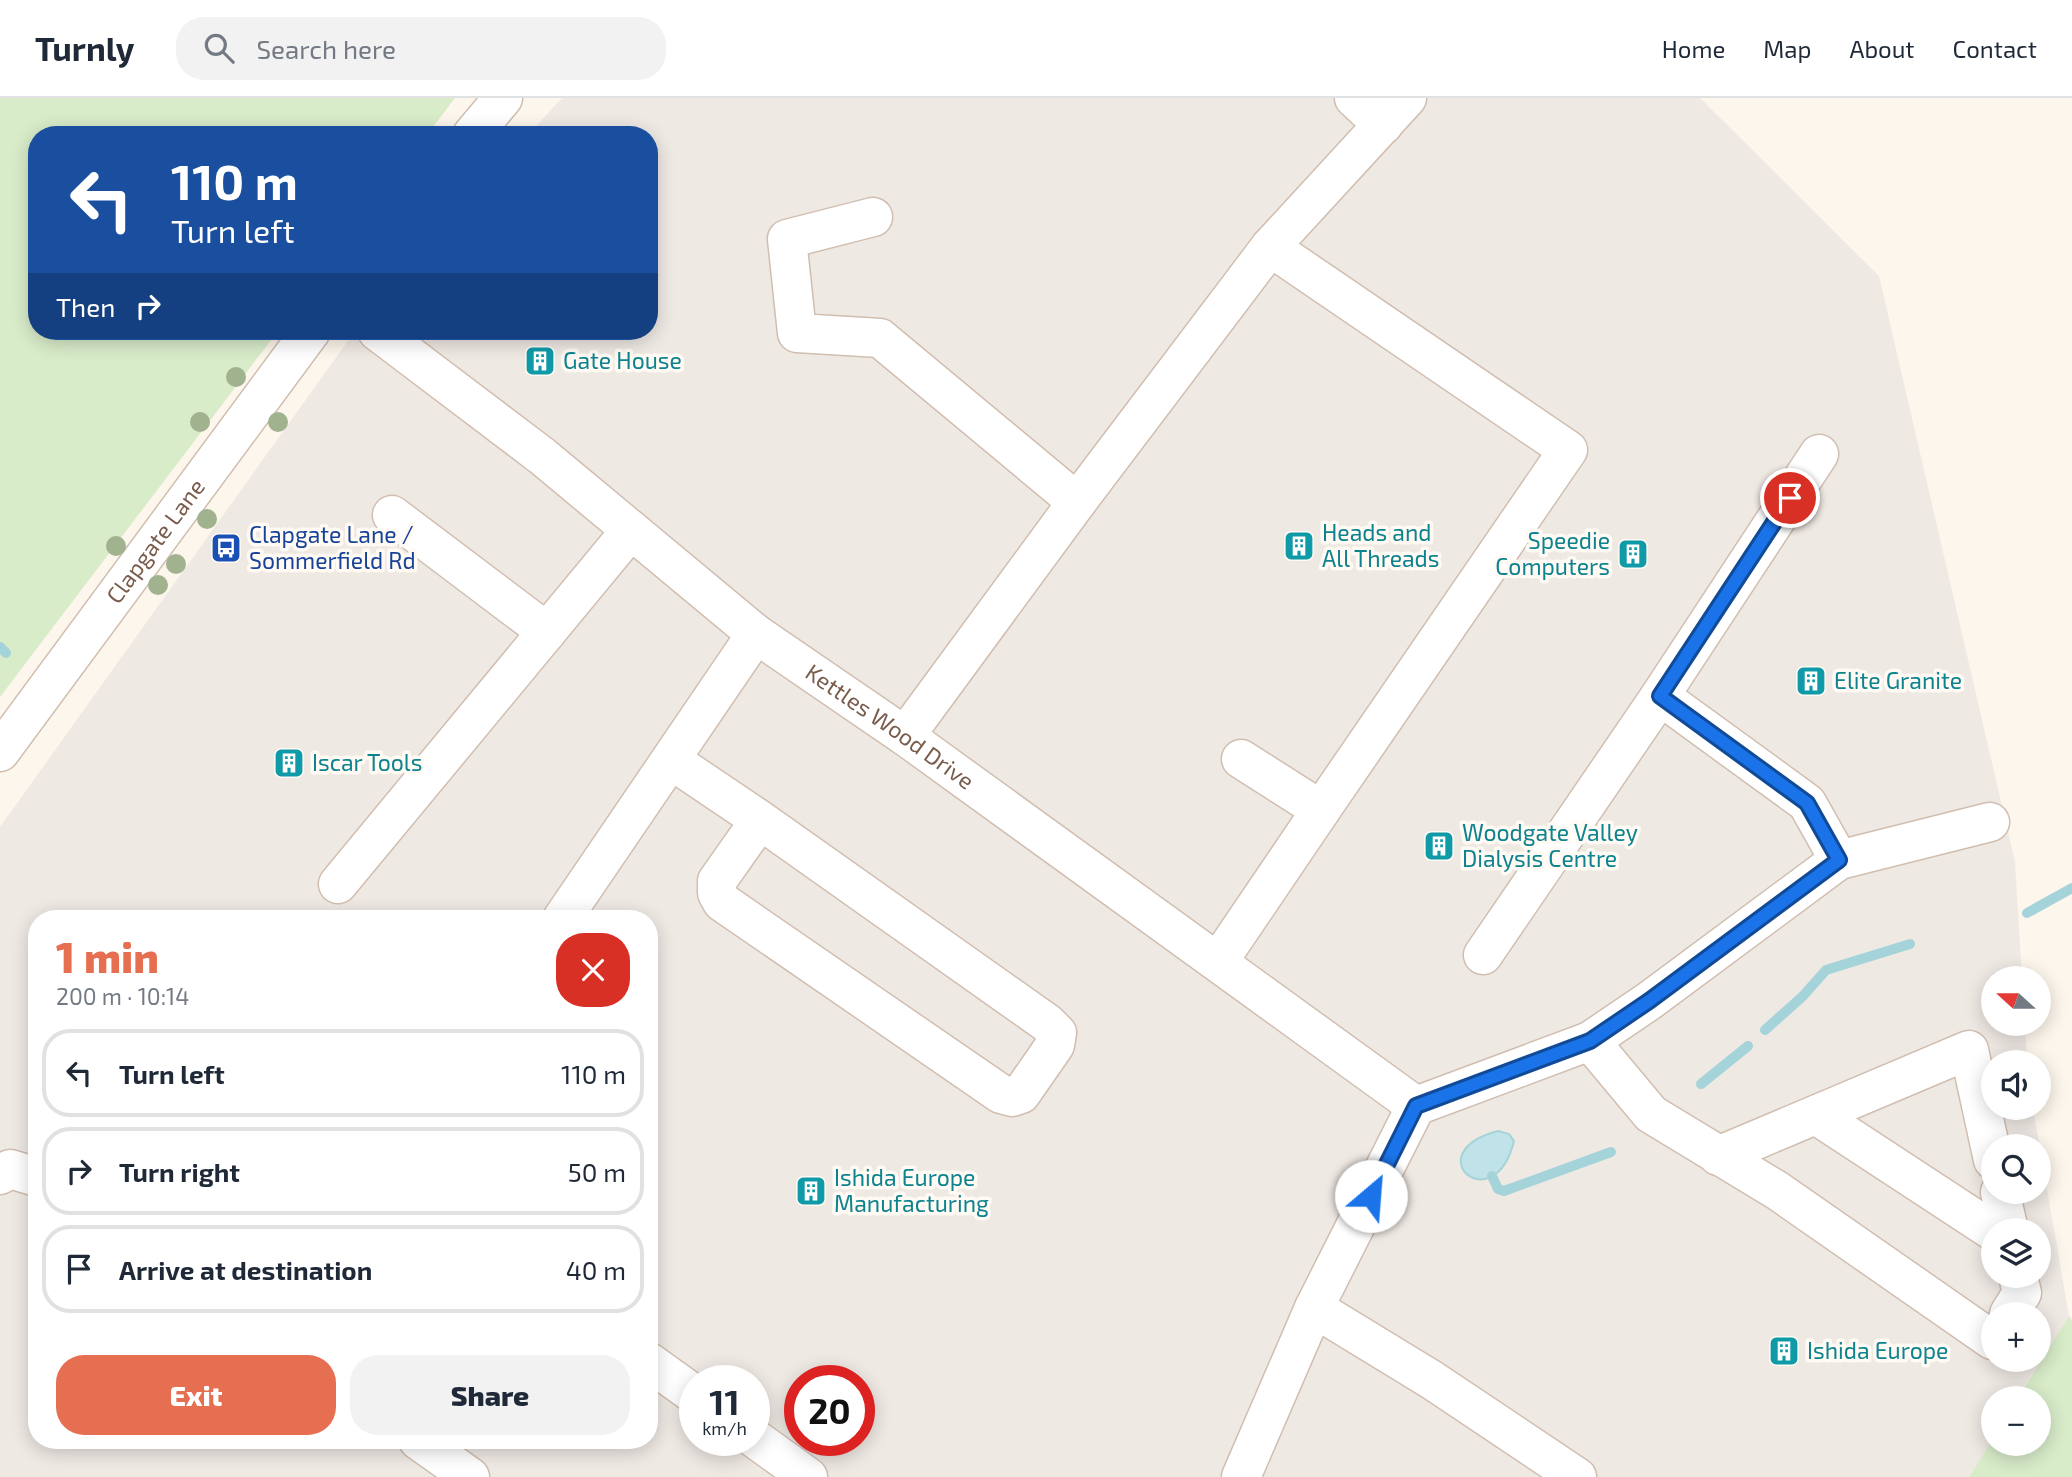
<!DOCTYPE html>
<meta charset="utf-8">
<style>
:root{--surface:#fff;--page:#f2f2f3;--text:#1f2937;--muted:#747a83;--line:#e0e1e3;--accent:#e76f51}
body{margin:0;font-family:"Exo 2",sans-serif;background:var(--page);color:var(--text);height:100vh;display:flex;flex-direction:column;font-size:26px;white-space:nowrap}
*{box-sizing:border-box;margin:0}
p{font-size:23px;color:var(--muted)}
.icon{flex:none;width:38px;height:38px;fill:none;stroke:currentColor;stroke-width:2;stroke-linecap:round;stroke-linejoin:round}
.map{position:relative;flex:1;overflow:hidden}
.details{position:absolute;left:28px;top:812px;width:630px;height:539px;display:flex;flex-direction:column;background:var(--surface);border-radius:28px;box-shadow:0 4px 18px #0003}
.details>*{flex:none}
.hud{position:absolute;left:28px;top:28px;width:630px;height:214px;border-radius:28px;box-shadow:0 4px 18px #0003;background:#1a4fa0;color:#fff;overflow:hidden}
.needle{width:46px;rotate:291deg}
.tools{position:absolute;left:1981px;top:868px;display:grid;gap:14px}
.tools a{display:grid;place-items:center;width:70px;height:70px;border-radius:50%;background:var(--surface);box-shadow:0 4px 18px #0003;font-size:35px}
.speed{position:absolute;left:679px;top:1267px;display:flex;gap:14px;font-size:35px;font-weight:700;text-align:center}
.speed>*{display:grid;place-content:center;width:91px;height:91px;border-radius:50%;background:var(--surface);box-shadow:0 4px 18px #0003;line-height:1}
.speed small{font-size:18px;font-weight:400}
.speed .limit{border:10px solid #d22;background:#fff;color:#111}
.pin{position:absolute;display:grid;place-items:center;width:60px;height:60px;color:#fff;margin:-30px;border:4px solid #fff;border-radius:50%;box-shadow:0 2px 7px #0007}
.me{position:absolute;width:77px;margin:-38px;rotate:27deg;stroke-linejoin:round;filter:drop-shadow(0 0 5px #0008)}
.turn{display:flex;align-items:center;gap:24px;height:147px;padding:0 28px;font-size:32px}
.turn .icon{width:91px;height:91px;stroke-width:2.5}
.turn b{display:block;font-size:49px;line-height:60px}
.then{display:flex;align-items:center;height:66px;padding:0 28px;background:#0003;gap:14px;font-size:26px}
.round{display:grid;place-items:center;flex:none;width:74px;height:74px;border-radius:28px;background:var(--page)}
.head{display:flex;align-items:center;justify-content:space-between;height:119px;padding:0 28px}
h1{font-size:42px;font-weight:800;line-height:52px;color:var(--accent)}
.action{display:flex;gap:14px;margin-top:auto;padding:14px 28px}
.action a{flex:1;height:80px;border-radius:28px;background:var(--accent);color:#fff;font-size:28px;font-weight:800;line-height:80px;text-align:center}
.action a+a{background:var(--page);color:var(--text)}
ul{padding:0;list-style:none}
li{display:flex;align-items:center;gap:21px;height:88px;margin:0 14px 10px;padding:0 14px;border:4px solid var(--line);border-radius:28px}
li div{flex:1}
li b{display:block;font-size:26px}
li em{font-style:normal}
header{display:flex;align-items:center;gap:42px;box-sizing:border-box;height:98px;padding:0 35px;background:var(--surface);border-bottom:2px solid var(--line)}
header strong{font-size:33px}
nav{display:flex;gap:38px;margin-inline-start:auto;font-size:24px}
.search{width:490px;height:63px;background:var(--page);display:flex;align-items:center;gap:18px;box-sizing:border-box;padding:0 24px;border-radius:28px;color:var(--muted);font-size:26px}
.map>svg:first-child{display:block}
.industrial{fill:#efe9e4;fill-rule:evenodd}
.green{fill:#d8ecc9}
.water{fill:#bfe3e8;stroke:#a5d3da;stroke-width:2}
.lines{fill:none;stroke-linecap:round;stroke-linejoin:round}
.stream{stroke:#a5d3da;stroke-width:10}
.minor-casing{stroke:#d1beb0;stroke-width:41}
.minor{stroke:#fff;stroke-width:38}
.tree{fill:#a0b28e}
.route-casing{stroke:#114b97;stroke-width:18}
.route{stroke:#1a73e8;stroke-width:12}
.labels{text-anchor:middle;stroke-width:7;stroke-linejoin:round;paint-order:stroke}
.culture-label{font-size:23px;fill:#0d838f;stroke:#fffaf3;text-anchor:start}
.transit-label{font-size:23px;fill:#164399;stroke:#fffaf3;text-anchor:start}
.street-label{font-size:23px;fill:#7a5c4d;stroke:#fffaf3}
</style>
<header>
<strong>Turnly</strong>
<div class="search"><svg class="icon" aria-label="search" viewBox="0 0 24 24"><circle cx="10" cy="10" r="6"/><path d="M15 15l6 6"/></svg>Search here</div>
<nav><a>Home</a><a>Map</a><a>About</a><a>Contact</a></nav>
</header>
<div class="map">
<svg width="2072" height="1379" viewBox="0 0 2072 1379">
<rect width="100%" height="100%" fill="#fdf6ec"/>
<!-- industrial -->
<path class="industrial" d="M562 0H1700L1879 178 2015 764 2022 880H1993V926H2025L2027 964H1993V1010H2033L2069 1218 2018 1300H1993V1340L1969 1379H0V729L355 233H649V37H528ZM37 821H649V1342H37ZM1993 1048H2039V1094H1993ZM1993 1132H2039V1178H1993ZM1993 1216H2039V1262H1993ZM695 1283H754V1342H695ZM800 1283H859V1342H800Z"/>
<!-- green -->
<path class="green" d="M0 0H455L427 37H37V233H278L0 599Z
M2069 1218 2072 1222V1379H1969L1993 1340V1346H2039V1300H2018Z"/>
<!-- water -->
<path class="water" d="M1498 1033 1509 1036 1514 1043C1494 1124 1415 1055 1498 1033Z"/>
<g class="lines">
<!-- stream -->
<path class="stream" d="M0 549 6 555
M2027 815 2072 790
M1765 932 1803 898 1826 872 1910 846
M1701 986 1748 948
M1492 1078 1498 1091 1504 1093 1611 1054"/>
<!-- minor casing -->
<g class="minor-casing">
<g id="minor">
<path d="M1354 0 1383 27"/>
<path d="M472 37 503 0"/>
<path d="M873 119 787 141 797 235 880 240 1077 404"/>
<path d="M1270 149 1568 352 1321 712"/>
<path id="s1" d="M377 233 542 358 756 536 905 638 1416 1008"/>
<path d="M1819 356 1660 598 1807 705 1839 762"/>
<path d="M392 417 547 534"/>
<path d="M905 638 1077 404 1270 149 1407 0"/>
<path id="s2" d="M0 654 311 233"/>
<path d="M671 662 760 722 1047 925 1057 935 1055 947 1021 996 1012 999 1001 996 722 804 717 795V783L760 722"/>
<path d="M338 786 631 432"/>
<path d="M562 821 756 536"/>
<path d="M1483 857 1660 598"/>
<path d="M1218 864 1321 712 1241 661"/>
<path d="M1590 943 1651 1016 1778 1093 1992 1242 1993 1241"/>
<path d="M1816 1017 1993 1133"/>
<path d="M1718 1058 1969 952 1993 1062"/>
<path d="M0 1077 10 1071 37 1079"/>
<path d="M2000 1094 2009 1132"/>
<path d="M1314 1210 1432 1282 1577 1379"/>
<path d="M2009 1216 2022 1195 2018 1178"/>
<path d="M649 1264 695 1297"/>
<path d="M754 1340 808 1379"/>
<path d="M418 1342 470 1379"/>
<path d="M1241 1379 1314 1210 1416 1008 1590 943 1649 903 1839 762 1990 724"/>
</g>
</g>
<!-- minor -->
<use href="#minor" class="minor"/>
</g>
<!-- trees -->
<g class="tree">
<circle cx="236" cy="279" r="10"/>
<circle cx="200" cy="324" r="10"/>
<circle cx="278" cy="324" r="10"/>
<circle cx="207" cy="421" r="10"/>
<circle cx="116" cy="448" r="10"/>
<circle cx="176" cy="466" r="10"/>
<circle cx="158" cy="487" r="10"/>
</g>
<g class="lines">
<!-- route casing -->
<g class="route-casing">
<path id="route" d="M1371 1098 1416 1008 1590 943 1649 903 1839 762 1807 705 1660 598 1790 400"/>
</g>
<!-- route -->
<use href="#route" class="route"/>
</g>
<!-- icons -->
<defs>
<g id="building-square" transform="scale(1.575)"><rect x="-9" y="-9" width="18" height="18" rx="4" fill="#0f9aa8" stroke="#fffaf3"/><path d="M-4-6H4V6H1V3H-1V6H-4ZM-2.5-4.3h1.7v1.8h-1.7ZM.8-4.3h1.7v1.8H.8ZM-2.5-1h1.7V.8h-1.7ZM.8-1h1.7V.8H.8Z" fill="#fff"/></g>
<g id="bus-square" transform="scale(1.575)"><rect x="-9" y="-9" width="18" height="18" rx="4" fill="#1a4fb4" stroke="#fffaf3"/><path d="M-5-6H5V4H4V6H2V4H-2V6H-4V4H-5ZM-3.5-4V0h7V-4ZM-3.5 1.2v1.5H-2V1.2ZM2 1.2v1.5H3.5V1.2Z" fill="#fff"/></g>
</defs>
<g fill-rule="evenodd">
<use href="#building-square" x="540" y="263"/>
<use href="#building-square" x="1299" y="448"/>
<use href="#bus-square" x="226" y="450"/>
<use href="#building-square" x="1633" y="456"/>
<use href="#building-square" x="1811" y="583"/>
<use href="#building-square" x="289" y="665"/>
<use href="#building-square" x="1439" y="748"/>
<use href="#building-square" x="811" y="1093"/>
<use href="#building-square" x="1784" y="1253"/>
</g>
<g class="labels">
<!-- culture labels -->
<g class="culture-label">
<text x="563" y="271">Gate House</text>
<text x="1322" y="443">Heads and<tspan x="1322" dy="26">All Threads</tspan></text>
<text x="1610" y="451" text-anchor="end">Speedie<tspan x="1610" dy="26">Computers</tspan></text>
<text x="1834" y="591">Elite Granite</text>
<text x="312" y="673">Iscar Tools</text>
<text x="1462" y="743">Woodgate Valley<tspan x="1462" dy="26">Dialysis Centre</tspan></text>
<text x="834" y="1088">Ishida Europe<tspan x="834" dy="26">Manufacturing</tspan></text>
<text x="1807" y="1261">Ishida Europe</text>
</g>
<!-- transit labels -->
<g class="transit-label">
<text x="249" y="445">Clapgate Lane /<tspan x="249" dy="26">Sommerfield Rd</tspan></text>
</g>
<!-- street labels -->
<g class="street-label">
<text dy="8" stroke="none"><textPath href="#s2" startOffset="262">Clapgate Lane</textPath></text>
<text dy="8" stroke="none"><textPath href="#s1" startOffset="648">Kettles Wood Drive</textPath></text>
</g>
</g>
</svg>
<div class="tools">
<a><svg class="needle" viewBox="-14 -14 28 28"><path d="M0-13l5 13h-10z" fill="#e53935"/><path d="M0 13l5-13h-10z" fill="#747a83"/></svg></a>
<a><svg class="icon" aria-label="sound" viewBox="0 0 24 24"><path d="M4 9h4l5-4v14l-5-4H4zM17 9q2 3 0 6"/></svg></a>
<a><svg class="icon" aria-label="search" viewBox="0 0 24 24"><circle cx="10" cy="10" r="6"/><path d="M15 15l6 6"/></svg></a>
<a><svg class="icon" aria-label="layers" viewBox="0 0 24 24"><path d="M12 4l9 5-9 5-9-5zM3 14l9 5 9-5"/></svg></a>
<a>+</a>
<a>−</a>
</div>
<div class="speed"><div>11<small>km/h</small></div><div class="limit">20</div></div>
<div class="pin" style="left:1790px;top:400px;background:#d93025"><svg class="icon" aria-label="arrive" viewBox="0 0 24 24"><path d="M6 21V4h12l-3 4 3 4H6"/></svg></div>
<svg class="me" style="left:1371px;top:1098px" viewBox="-20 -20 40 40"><circle r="19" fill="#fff"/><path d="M0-13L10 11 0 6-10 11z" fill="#1a73e8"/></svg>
<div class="hud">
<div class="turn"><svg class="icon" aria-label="left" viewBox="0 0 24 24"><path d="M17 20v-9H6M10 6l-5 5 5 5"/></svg><div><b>110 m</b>Turn left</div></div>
<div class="then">Then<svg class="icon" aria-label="right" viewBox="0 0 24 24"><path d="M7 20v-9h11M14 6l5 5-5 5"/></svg></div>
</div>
<section class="details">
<div class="head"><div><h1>1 min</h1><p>200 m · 10:14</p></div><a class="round" style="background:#d93025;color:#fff"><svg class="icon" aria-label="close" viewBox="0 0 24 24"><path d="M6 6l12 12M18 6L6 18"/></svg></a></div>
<ul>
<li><svg class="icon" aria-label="left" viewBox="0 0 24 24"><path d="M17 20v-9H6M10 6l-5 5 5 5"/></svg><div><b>Turn left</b></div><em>110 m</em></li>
<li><svg class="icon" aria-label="right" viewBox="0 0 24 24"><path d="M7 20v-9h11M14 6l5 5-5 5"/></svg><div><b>Turn right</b></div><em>50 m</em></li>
<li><svg class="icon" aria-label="arrive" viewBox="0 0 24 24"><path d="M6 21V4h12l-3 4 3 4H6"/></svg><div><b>Arrive at destination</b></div><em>40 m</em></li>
</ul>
<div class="action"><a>Exit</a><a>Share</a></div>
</section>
</div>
